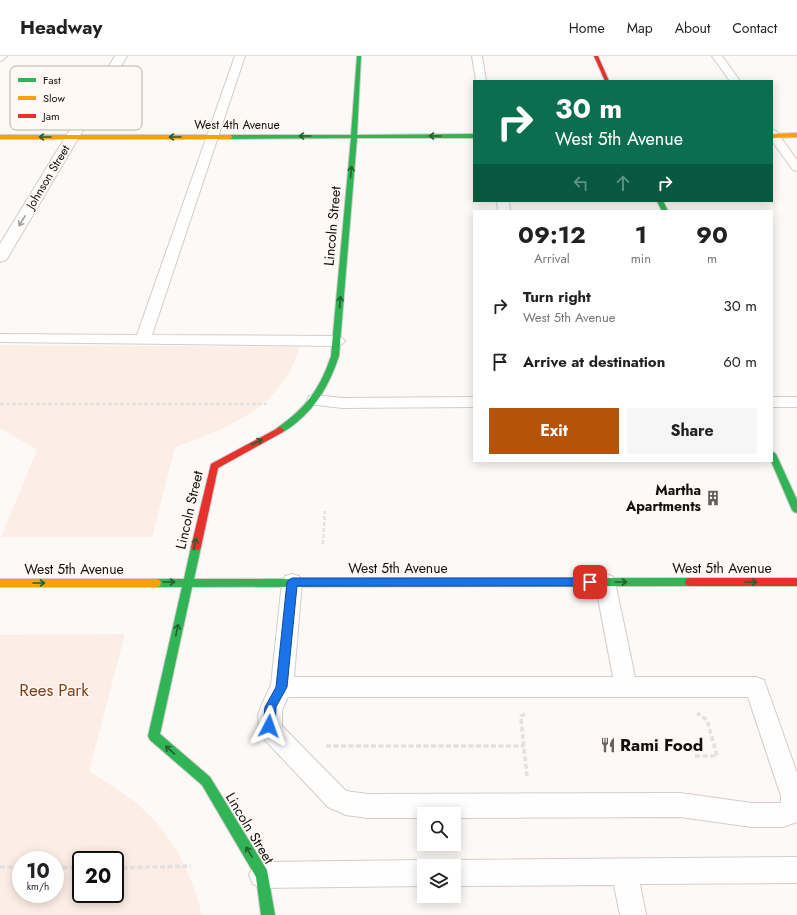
<!DOCTYPE html>
<style>
:root{--surface:#fff;--page:#f6f6f6;--text:#222;--muted:#767676;--line:#e0e0e0;--accent:#b45309}
body{margin:0;font-family:Jost,sans-serif;background:var(--page);color:var(--text);height:100vh;display:flex;flex-direction:column;font-size:15px;white-space:nowrap}
*{box-sizing:border-box;margin:0}
p{font-size:13px;color:var(--muted)}
.icon{flex:none;width:22px;height:22px;fill:none;stroke:currentColor;stroke-width:2;stroke-linecap:round;stroke-linejoin:round}
.map{position:relative;flex:1;overflow:hidden}
.sheet{position:absolute;left:473px;top:154px;width:300px;height:252px;display:flex;flex-direction:column;background:var(--surface);border-radius:0px;box-shadow:0 2px 10px #0003}
.sheet>*{flex:none}
.hud{position:absolute;left:473px;top:24px;width:300px;height:122px;border-radius:0px;box-shadow:0 2px 10px #0003;background:#0b6e4f;color:#fff;overflow:hidden}
.controls{position:absolute;left:417px;top:751px;display:grid;gap:8px}
.controls a{display:grid;place-items:center;width:44px;height:44px;border-radius:0px;background:var(--surface);box-shadow:0 2px 10px #0003;font-size:20px}
.speed{position:absolute;left:12px;top:795px;display:flex;gap:8px;font-size:20px;font-weight:700;text-align:center}
.speed>*{display:grid;place-content:center;width:52px;height:52px;border-radius:50%;background:var(--surface);box-shadow:0 2px 10px #0003;line-height:1}
.speed small{font-size:10px;font-weight:400}
.speed .limit{border:2px solid #111;border-radius:6px;background:#fff;color:#111}
.pin{position:absolute;display:grid;place-items:center;width:34px;height:34px;color:#fff;margin:-17px;border-radius:8px;box-shadow:0 2px 6px #0006}
.me{position:absolute;width:44px;margin:-22px;rotate:4deg;stroke-linejoin:round;filter:drop-shadow(0 0 3px #0008)}
.turn{display:flex;align-items:center;gap:14px;height:84px;padding:0 16px;font-size:18px}
.turn .icon{width:52px;height:52px;stroke-width:2.5}
.turn b{display:block;font-size:28px;line-height:34px}
.lanes{display:flex;align-items:center;height:38px;padding:0 16px;background:#0003;justify-content:center;gap:20px;direction:ltr}
.lanes .off{opacity:.35}
.eta{display:flex;justify-content:space-evenly;align-items:center;height:68px;text-align:center}
.eta b{font-size:24px;font-weight:700;line-height:28px}
.action{display:flex;gap:8px;margin-top:auto;padding:8px 16px}
.action a{flex:1;height:46px;border-radius:0px;background:var(--accent);color:#fff;font-size:16px;font-weight:700;line-height:46px;text-align:center}
.action a+a{background:var(--page);color:var(--text)}
ul{padding:0;list-style:none}
li{display:flex;align-items:center;gap:12px;height:56px;padding:0 16px}
li div{flex:1}
li b{display:block;font-size:15px}
li em{font-style:normal}
header{display:flex;align-items:center;gap:24px;box-sizing:border-box;height:56px;padding:0 20px;background:var(--surface);border-bottom:1px solid var(--line)}
header strong{font-size:19px}
nav{display:flex;gap:22px;margin-inline-start:auto;font-size:14px}
.map>svg:first-child{display:block}
.green{fill:#fcede5;fill-rule:evenodd}
.lines{fill:none;stroke-linecap:round;stroke-linejoin:round}
.lane-casing{stroke:#d2cdca;stroke-width:2}
.street-casing{stroke:#d2cdca;stroke-width:2}
.fast-casing{stroke:#d2cdca;stroke-width:2}
.slow-casing{stroke:#d2cdca;stroke-width:2}
.jam-casing{stroke:#d2cdca;stroke-width:2}
.path-far1{stroke:#e4e2e1;stroke-width:2.5;stroke-dasharray:4 2;stroke-linecap:butt}
.path{stroke:#e4e2e1;stroke-width:3.5;stroke-dasharray:5 2.5;stroke-linecap:butt}
.lane{fill:#fffefe;fill-rule:evenodd}
.street{fill:#fffefe;fill-rule:evenodd}
.fast{fill:#30b455;fill-rule:evenodd}
.slow{fill:#ff9f0a;fill-rule:evenodd}
.jam{fill:#e5322d;fill-rule:evenodd}
.oneway{stroke:#226130}
.oneway2{stroke:#a19e9d}
.route{fill:#1a73e8;stroke:#114b97}
.labels{text-anchor:middle;stroke-width:3;stroke-linejoin:round;paint-order:stroke}
.far-street-label{font-size:12px;fill:#140e0c;stroke:#fff8f5}
.street-label{font-size:14px;fill:#140e0c;stroke:#fff8f5}
.poi-label{font-size:14px;font-weight:bold;fill:#140e0c;stroke:#fff8f5;text-anchor:end}
.near-park-label{font-size:17px;fill:#803e14;stroke:#fff8f5}
.near-poi-label{font-size:17px;font-weight:bold;fill:#140e0c;stroke:#fff8f5;text-anchor:start}
.key{fill:#fff8f5;stroke:#b8b2af;stroke-width:1}
.key-label{font-size:11px;fill:#140e0c}
</style>
<header>
<strong>Headway</strong>
<nav><a>Home</a><a>Map</a><a>About</a><a>Contact</a></nav>
</header>
<div class="map">
<svg width="797" height="859" viewBox="0 0 797 859">
<rect width="100%" height="100%" fill="#fdf9f7"/>
<!-- green -->
<path class="green" d="M0 289 299 291C285 350 227 373 175 391L152 481H1L37 394 0 372Z
M125 578 89 715C105 726 122 735 137 748 172 777 191 816 202 859H0V579ZM21 804H55V838H21ZM81 804H115V838H81Z"/>
<g class="lines">
<!-- lane casing -->
<g class="lane-casing">
<path id="lane" d="M0 0H7L3 4 0 5Z
M235 0H245L152 279 337 280 342 282 345 285 342 288 337 290 0 286V278L137 279Z
M472 0H482L486 25H476Z
M712 0H722L740 25H730Z
M772 74 776 75 797 104V115L793 114 772 85Z
M497 145H509L510 155H498Z
M315 339 342 342 474 341V351L342 352 309 348 307 344 309 340Z
M772 341H797V351H772Z
M292 518 299 520 302 526 294 621H613L595 526 598 520 605 518 612 520 615 526 635 621H756L764 624 797 717V766L783 771H752L680 761 454 762V758H424V762H368L346 759 328 751 265 684 259 671 258 659 262 648 271 629 282 526 285 520ZM288 641H748L781 740V747H752L680 737 368 738 346 735 282 670V654Z
M797 801V827L640 828 646 859H620L614 829 454 830V810H444L445 808 454 804Z
M424 804 433 808 434 810H424V830L262 832 253 828 249 819 253 810 262 806Z"/>
</g>
<!-- street casing -->
<g class="street-casing">
<path id="street" d="M115 0H127L8 201 6 204 0 206V188Z"/>
</g>
<!-- fast casing -->
<g class="fast-casing">
<path id="fast" d="M357 0H361L357 79 474 78V82H357L339 300C330 327 318 349 296 367 291 371 286 375 280 377L277 376 276 374 277 372C306 352 320 333 331 300L351 82 230 83 227 81 230 79H351Z
M657 145H663L668 155H662Z
M772 395 776 398 797 444V457L794 456 792 454 771 405H772Z
M196 487 199 488 201 491 194 523 690 522 694 523 695 526 694 529 690 530 192 531 160 678 210 721 267 814 275 859H261L256 821 202 729 150 684 148 680 182 531H156L152 530 151 527 152 524 156 523H184L191 491 193 488Z"/>
</g>
<!-- slow casing -->
<g class="slow-casing">
<path id="slow" d="M797 77V81L772 82V78Z
M0 79H230L233 81 230 83H0Z
M0 523H156L160 524 161 527 160 530 156 531H0Z"/>
</g>
<!-- jam casing -->
<g class="jam-casing">
<path id="jam" d="M594 0H598L609 25H605Z
M280 371 284 374 283 376 218 412 201 491 199 494H193L191 491 211 408Z
M690 522H797V530H690L686 529 685 526 686 523Z"/>
</g>
<!-- path-far1 -->
<path class="path-far1" d="M0 348H267
M323 488 325 455"/>
<!-- path -->
<path class="path" d="M525 658 521 660V663L527 721
M326 690H524
M695 700H717L707 664 697 657
M0 811H21
M55 811 81 812
M115 812 191 810"/>
<!-- lane -->
<use href="#lane" class="lane"/>
<!-- street -->
<use href="#street" class="street"/>
<!-- fast -->
<use href="#fast" class="fast"/>
<!-- slow -->
<use href="#slow" class="slow"/>
<!-- jam -->
<use href="#jam" class="jam"/>
</g>
<!-- one-way arrows -->
<defs><path id="oneway-shaft" d="M-6 0H5M1.5-3L5.5 0L1.5 3" fill="none" stroke-width="1.6" stroke-linecap="round" stroke-linejoin="round"/></defs>
<g class="oneway">
<use href="#oneway-shaft" transform="translate(305 80) rotate(180)"/>
<use href="#oneway-shaft" transform="translate(435 80) rotate(180)"/>
<use href="#oneway-shaft" transform="translate(45 81) rotate(180)"/>
<use href="#oneway-shaft" transform="translate(175 81) rotate(180)"/>
<use href="#oneway-shaft" transform="translate(351 116) rotate(-85)"/>
<use href="#oneway-shaft" transform="translate(340 246) rotate(-85)"/>
<use href="#oneway-shaft" transform="translate(257 386) rotate(-28)"/>
<use href="#oneway-shaft" transform="translate(195 488) rotate(-78)"/>
<use href="#oneway-shaft" transform="translate(169 526)"/>
<use href="#oneway-shaft" transform="translate(621 526)"/>
<use href="#oneway-shaft" transform="translate(751 526)"/>
<use href="#oneway-shaft" transform="translate(39 527)"/>
<use href="#oneway-shaft" transform="translate(177 574) rotate(-78)"/>
<use href="#oneway-shaft" transform="translate(170 694) rotate(-139)"/>
<use href="#oneway-shaft" transform="translate(249 796) rotate(-121)"/>
</g>
<use class="oneway2" href="#oneway-shaft" transform="translate(22 165) rotate(121)"/>
<!-- route -->
<path class="route" d="M292 522H590L593 523 595 526 593 529 590 530H297L287 631 276 651 275 670 273 674 269 676 265 674 263 670 265 651 276 631 287 526 289 524Z"/>
<!-- icons -->
<defs>
<g id="building-bare" transform="scale(1.2)"><path d="M-4-6H4V6H1V3H-1V6H-4ZM-2.5-4.3h1.7v1.8h-1.7ZM.8-4.3h1.7v1.8H.8ZM-2.5-1h1.7V.8h-1.7ZM.8-1h1.7V.8H.8Z" fill="#66605e" stroke="#fff8f5" stroke-width="2.5" paint-order="stroke"/></g>
<g id="restaurant-bare" transform="scale(1.2)"><path d="M-5-6h1v4h1v-4h1v4h1v-4h1v5L-1.5 .5V6h-2V.5L-5-1ZM5-6V6H3V1.5H1.5Q1.5-4 5-6Z" fill="#66605e" stroke="#fff8f5" stroke-width="2.5" paint-order="stroke"/></g>
</defs>
<g fill-rule="evenodd">
<use href="#building-bare" x="713" y="442"/>
<use href="#restaurant-bare" x="608" y="689"/>
</g>
<g class="labels">
<!-- far-street labels -->
<g class="far-street-label">
<text x="237" y="73">West 4th Avenue</text>
<text transform="translate(48 121) rotate(-59)" y="4">Johnson Street</text>
</g>
<!-- street labels -->
<g class="street-label">
<text transform="translate(332 170) rotate(-85)" y="5">Lincoln Street</text>
<text transform="translate(189 454) rotate(-77)" y="5">Lincoln Street</text>
<text x="398" y="517">West 5th Avenue</text>
<text x="722" y="517">West 5th Avenue</text>
<text x="74" y="518">West 5th Avenue</text>
<text transform="translate(250 772) rotate(59)" y="5">Lincoln Street</text>
</g>
<!-- poi labels -->
<g class="poi-label">
<text x="701" y="439">Martha<tspan x="701" dy="16">Apartments</tspan></text>
</g>
<!-- near-park labels -->
<g class="near-park-label">
<text x="54" y="640">Rees Park</text>
</g>
<!-- near-poi labels -->
<g class="near-poi-label">
<text x="620" y="695">Rami Food</text>
</g>
</g>
<!-- legend -->
<rect x="10" y="10" width="132" height="64" rx="6" class="key"/>
<rect x="18" y="22" width="18" height="4" fill="#30b455"/>
<rect x="18" y="40" width="18" height="4" fill="#ff9f0a"/>
<rect x="18" y="58" width="18" height="4" fill="#e5322d"/>
<g class="key-label">
<text x="43" y="28">Fast</text>
<text x="43" y="46">Slow</text>
<text x="43" y="64">Jam</text>
</g>
</svg>
<div class="controls">
<a><svg class="icon" aria-label="search" viewBox="0 0 24 24"><circle cx="10" cy="10" r="6"/><path d="M15 15l6 6"/></svg></a>
<a><svg class="icon" aria-label="layers" viewBox="0 0 24 24"><path d="M12 4l9 5-9 5-9-5zM3 14l9 5 9-5"/></svg></a>
</div>
<div class="speed"><div>10<small>km/h</small></div><div class="limit">20</div></div>
<div class="pin" style="left:590px;top:526px;background:#d93025"><svg class="icon" aria-label="arrive" viewBox="0 0 24 24"><path d="M6 21V4h12l-3 4 3 4H6"/></svg></div>
<svg class="me" style="left:269px;top:670px" viewBox="-20 -20 40 40"><path d="M0-17L14 15 0 8-14 15z" fill="#1a73e8" stroke="#fff" stroke-width="4"/></svg>
<div class="hud">
<div class="turn"><svg class="icon" aria-label="right" viewBox="0 0 24 24"><path d="M7 20v-9h11M14 6l5 5-5 5"/></svg><div><b>30 m</b>West 5th Avenue</div></div>
<div class="lanes"><svg class="icon off" aria-label="left" viewBox="0 0 24 24"><path d="M17 20v-9H6M10 6l-5 5 5 5"/></svg><svg class="icon off" aria-label="ahead" viewBox="0 0 24 24"><path d="M12 20V5M6 11l6-6 6 6"/></svg><svg class="icon" aria-label="right" viewBox="0 0 24 24"><path d="M7 20v-9h11M14 6l5 5-5 5"/></svg></div>
</div>
<section class="sheet">
<div class="eta">
<div><b>09:12</b><p>Arrival</p></div>
<div><b>1</b><p>min</p></div>
<div><b>90</b><p>m</p></div>
</div>
<ul>
<li><svg class="icon" aria-label="right" viewBox="0 0 24 24"><path d="M7 20v-9h11M14 6l5 5-5 5"/></svg><div><b>Turn right</b><p>West 5th Avenue</p></div><em>30 m</em></li>
<li><svg class="icon" aria-label="arrive" viewBox="0 0 24 24"><path d="M6 21V4h12l-3 4 3 4H6"/></svg><div><b>Arrive at destination</b></div><em>60 m</em></li>
</ul>
<div class="action"><a>Exit</a><a>Share</a></div>
</section>
</div>
